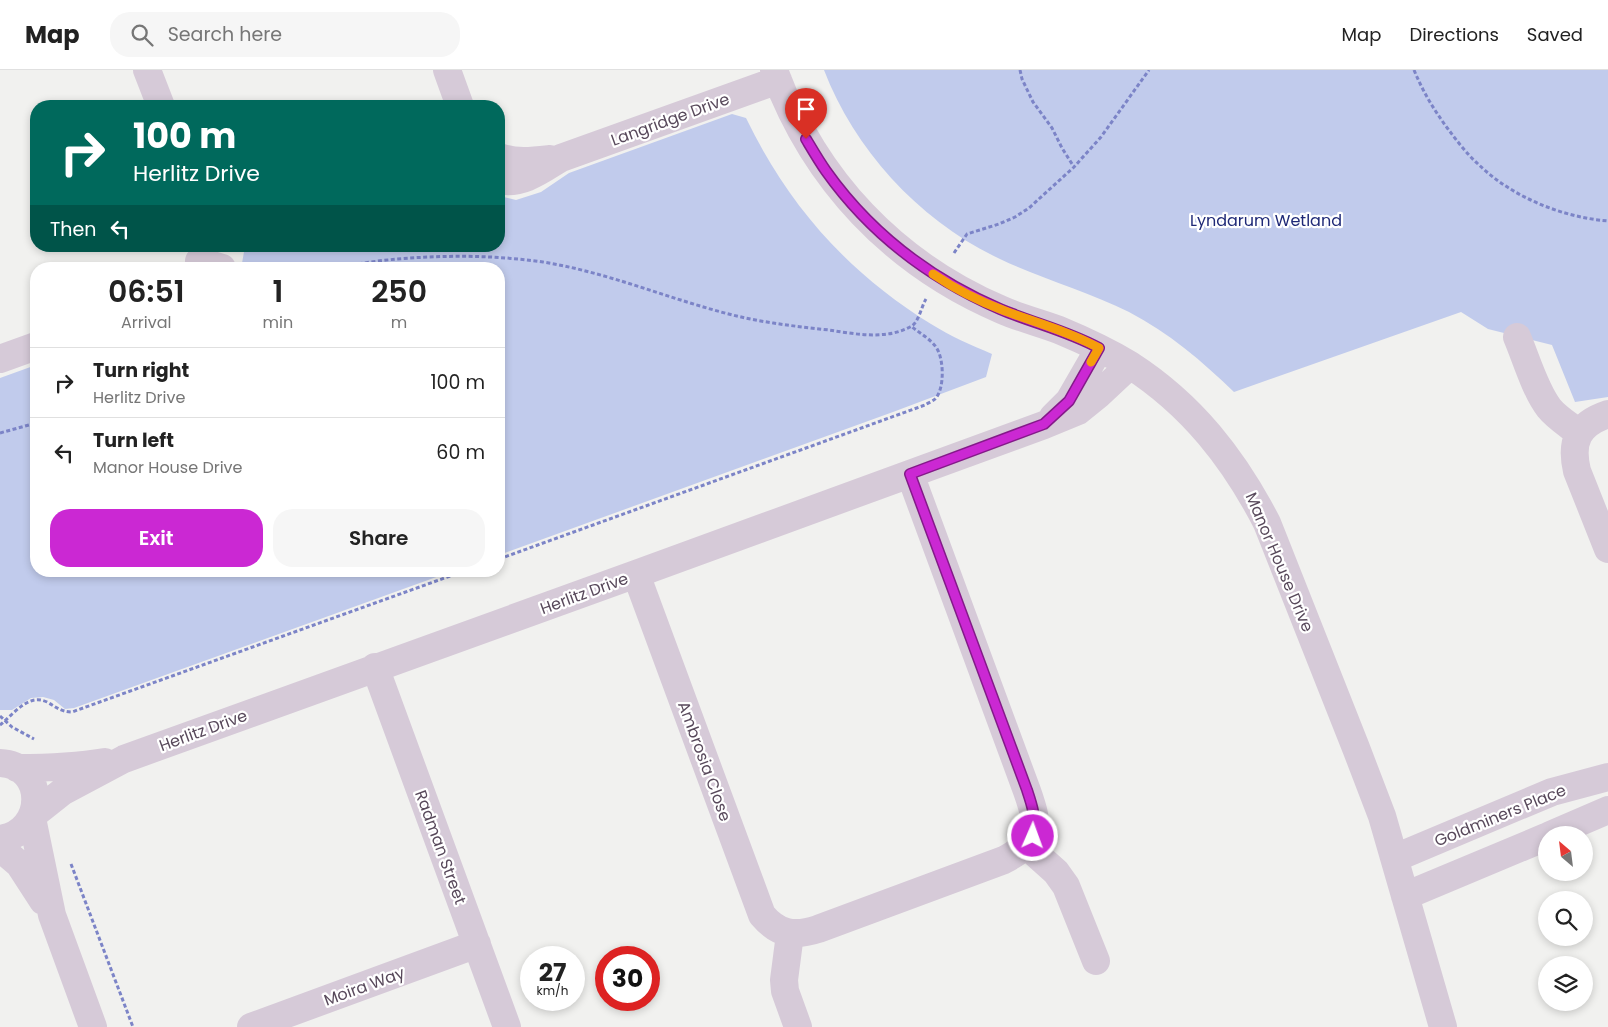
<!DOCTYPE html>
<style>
:root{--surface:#fff;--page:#f6f6f6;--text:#222;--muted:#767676;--line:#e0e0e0;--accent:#cb28d3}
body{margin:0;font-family:Poppins,sans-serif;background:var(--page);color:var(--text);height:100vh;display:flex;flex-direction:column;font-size:19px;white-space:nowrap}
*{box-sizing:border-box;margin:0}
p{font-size:16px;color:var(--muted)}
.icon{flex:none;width:28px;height:28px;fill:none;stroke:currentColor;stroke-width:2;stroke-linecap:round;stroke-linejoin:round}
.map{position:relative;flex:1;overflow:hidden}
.sheet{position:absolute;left:30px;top:192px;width:475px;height:315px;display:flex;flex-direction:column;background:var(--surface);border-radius:20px;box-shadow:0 2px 8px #0003}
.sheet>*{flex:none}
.hud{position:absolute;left:30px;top:30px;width:475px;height:152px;border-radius:20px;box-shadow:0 2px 8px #0003;background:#00695c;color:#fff;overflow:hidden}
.needle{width:32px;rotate:332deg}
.tools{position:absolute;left:1538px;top:756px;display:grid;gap:10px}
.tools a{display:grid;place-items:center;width:55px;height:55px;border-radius:50%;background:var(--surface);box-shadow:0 2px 8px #0003;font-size:25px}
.speed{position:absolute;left:520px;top:876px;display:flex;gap:10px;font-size:25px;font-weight:700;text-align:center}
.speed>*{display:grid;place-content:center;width:65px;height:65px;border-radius:50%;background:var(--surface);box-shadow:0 2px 8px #0003;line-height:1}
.speed small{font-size:12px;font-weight:400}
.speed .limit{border:8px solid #d22;background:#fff;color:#111}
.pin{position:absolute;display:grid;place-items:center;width:42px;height:42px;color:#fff;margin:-51px -21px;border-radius:50% 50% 50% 0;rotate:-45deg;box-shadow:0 0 5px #0007}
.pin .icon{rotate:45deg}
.me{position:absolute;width:55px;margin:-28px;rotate:2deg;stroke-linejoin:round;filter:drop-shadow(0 0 4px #0008)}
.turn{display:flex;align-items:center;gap:18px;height:105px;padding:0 20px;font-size:22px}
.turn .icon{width:65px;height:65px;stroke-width:2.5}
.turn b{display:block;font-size:35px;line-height:42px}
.then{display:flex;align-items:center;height:48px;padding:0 20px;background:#0003;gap:10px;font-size:19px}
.eta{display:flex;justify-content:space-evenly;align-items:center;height:85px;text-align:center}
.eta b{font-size:30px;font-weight:600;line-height:35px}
.cta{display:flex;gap:10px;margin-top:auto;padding:10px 20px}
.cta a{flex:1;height:58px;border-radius:20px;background:var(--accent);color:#fff;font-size:20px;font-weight:600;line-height:58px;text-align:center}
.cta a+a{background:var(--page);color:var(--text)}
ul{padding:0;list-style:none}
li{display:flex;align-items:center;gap:15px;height:70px;padding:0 20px;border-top:1px solid var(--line)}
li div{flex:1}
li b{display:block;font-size:19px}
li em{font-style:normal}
header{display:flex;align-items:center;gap:30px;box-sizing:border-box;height:70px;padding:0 25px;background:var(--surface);border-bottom:1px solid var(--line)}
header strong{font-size:24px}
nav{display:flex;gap:28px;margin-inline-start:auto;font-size:18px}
.search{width:350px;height:45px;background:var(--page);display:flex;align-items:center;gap:12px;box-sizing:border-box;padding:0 18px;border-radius:20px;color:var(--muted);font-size:19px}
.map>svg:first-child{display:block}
.green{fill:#c1cbec}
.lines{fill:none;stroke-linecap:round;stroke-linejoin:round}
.path{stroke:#7c84c7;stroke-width:3;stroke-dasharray:4 2.5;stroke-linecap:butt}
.minor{stroke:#d6cad8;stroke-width:28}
.route-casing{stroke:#841a89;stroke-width:12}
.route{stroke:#cb28d3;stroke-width:9}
.slow{stroke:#f59e0b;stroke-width:9}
.labels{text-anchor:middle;stroke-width:4.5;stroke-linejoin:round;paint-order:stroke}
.street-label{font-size:16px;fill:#58495b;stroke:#fff}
.park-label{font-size:16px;fill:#1f2977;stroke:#fff}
</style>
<header>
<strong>Map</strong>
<div class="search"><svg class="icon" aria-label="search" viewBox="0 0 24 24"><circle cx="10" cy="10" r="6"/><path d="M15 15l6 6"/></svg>Search here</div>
<nav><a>Map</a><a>Directions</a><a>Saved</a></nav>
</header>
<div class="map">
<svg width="1608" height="957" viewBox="0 0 1608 957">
<rect width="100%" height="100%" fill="#f1f1ef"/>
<!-- green -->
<path class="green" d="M824 0H1608V327L1575 332 1552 275 1488 259 1461 242 1234 322C1202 291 1169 263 1129 242 1087 221 1042 209 1000 189 921 152 855 81 824 0Z
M732 44 746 48C788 135 848 203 931 254 950 266 971 275 992 284L986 307 893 342 499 485V199H241L245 176H499V126L516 130 541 122 569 103Z
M36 295V501H453L74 638 65 639 54 630 43 627 31 628 12 640H0V308Z"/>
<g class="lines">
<!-- path -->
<path class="path" d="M1020 0 1022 9 1033 32 1052 58 1062 78 1074 97
M1414 0C1423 22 1434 40 1448 59 1457 71 1467 84 1478 94 1512 127 1561 147 1608 151
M954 183 967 164 999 154 1015 147 1029 138 1074 97 1101 67 1149 0
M333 199C354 194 376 191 397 189 446 185 494 185 543 192 605 202 662 226 721 242 757 252 792 256 829 260 855 264 885 270 910 257 919 253 921 237 926 229
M0 363 36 353
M499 489 925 335C928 333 933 331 935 329 945 319 944 288 936 277 930 269 920 263 912 257
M0 646 12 657 34 669
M0 655C14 644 28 623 47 632 56 637 61 642 72 642L464 501
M71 794 133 957"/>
<!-- minor -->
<path class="minor" d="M147 0 161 36
M447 0 460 36
M774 0C814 110 894 194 1002 240 1020 248 1040 253 1059 260 1083 270 1107 281 1130 295 1192 335 1234 389 1267 453L1356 678 1382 746 1443 957
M499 87C516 93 532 91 550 89
M499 110C521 116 543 99 561 88L778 10
M199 191 222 198
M1517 267C1526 288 1535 320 1549 338 1557 348 1569 355 1579 363
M0 289 36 276
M1608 344C1578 354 1570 371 1577 401L1608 479
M1053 347 1069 331 1099 279
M636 504 762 845C778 864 794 867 818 859L1004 790C1041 770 1040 758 1027 721L910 404
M375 597 507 957
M0 693C47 695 47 762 0 769
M17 698C47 698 76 697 105 692
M33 745 62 722 124 689 636 504 1044 355 1078 341 1099 324 1130 295
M32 748 52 845 93 957
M1550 765 1608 740
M1027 776 1056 802 1066 816 1096 891
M0 778 19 794 43 831
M1395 788 1552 722 1608 707
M1405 826 1546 767
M790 864 784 910 785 921 798 957
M251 957 477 874"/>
</g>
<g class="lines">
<!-- route casing -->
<g class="route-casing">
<path id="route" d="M806 69C812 79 819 91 826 101 870 163 931 209 1000 239 1033 253 1068 261 1099 278L1069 331 1044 354 910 404 1027 720C1033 738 1036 747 1033 766"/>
</g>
<!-- route -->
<use href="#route" class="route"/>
<!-- slow -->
<path class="slow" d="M933 204C955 219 981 232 1005 241 1037 253 1070 262 1099 278L1091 292"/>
</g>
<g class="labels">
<!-- street labels -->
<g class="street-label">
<text transform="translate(670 49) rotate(-20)" y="6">Langridge Drive</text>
<text transform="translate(1280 492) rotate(67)" y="6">Manor House Drive</text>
<text transform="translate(584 523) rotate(-20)" y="6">Herlitz Drive</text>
<text transform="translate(203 660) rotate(-20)" y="6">Herlitz Drive</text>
<text transform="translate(705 691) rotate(70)" y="6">Ambrosia Close</text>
<text transform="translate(1500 745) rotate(-22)" y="6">Goldminers Place</text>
<text transform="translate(441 777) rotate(70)" y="6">Radman Street</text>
<text transform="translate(364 916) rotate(-20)" y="6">Moira Way</text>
</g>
<!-- park labels -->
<g class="park-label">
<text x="1266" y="156">Lyndarum Wetland</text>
</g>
</g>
</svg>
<div class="tools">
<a><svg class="needle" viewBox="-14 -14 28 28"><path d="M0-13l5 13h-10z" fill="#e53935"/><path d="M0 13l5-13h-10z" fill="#767676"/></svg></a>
<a><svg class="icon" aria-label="search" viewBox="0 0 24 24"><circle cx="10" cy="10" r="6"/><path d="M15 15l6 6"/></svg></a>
<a><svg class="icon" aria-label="layers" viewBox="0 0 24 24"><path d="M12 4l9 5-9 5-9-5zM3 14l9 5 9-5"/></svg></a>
</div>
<div class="speed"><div>27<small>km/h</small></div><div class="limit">30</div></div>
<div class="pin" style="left:806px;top:69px;background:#d93025"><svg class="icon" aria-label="arrive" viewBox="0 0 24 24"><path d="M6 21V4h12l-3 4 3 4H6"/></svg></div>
<svg class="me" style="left:1033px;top:766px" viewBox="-20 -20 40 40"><circle r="17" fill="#cb28d3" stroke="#fff" stroke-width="3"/><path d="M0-11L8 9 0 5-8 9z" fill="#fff"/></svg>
<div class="hud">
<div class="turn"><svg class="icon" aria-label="right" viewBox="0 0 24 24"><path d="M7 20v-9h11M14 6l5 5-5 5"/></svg><div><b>100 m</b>Herlitz Drive</div></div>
<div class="then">Then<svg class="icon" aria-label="left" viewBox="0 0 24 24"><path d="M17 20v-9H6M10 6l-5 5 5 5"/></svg></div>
</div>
<section class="sheet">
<div class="eta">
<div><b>06:51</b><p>Arrival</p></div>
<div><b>1</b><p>min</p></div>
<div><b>250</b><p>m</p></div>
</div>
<ul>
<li><svg class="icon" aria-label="right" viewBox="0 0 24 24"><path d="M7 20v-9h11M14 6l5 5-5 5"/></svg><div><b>Turn right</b><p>Herlitz Drive</p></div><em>100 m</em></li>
<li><svg class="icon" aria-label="left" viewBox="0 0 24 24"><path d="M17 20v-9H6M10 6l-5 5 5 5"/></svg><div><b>Turn left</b><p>Manor House Drive</p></div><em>60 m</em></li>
</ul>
<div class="cta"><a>Exit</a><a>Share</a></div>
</section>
</div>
